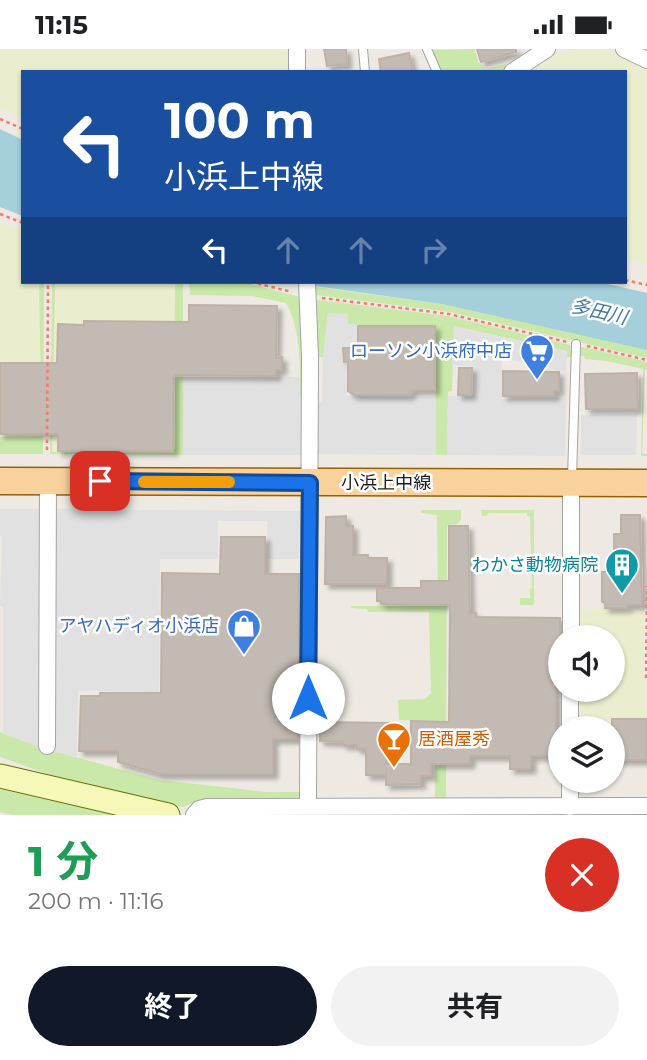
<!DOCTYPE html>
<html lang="ja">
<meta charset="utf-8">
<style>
:root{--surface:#fff;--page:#f2f2f2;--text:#202124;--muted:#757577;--accent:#111827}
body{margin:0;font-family:Montserrat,"Noto Sans JP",sans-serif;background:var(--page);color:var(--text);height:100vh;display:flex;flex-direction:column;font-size:26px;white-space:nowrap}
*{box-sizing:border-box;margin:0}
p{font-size:23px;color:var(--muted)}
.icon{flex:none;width:38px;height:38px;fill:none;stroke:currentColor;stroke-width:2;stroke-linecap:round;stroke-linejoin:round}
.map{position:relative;height:766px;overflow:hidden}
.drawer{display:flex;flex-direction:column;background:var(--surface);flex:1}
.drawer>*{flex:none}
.top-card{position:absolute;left:21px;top:21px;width:606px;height:214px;border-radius:0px;box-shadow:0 2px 5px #0004;background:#1a4fa0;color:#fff;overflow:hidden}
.tools{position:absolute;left:548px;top:576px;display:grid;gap:14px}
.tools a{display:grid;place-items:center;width:77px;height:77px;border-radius:50%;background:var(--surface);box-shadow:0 2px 5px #0004;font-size:35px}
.pin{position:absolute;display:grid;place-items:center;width:60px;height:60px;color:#fff;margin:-30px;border-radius:14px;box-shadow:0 4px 10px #0006}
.me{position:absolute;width:77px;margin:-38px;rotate:0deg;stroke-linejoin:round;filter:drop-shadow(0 0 5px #0008)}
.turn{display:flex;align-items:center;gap:24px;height:147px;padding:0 28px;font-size:32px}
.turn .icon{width:91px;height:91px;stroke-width:2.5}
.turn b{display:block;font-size:49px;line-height:60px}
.lanes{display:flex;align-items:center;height:66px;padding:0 28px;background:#0003;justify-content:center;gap:35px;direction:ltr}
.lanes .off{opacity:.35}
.round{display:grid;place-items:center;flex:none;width:74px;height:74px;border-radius:37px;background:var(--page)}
.summary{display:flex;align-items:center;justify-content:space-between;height:119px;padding:0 28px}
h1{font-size:42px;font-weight:700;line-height:52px;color:#1e9e55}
.cta{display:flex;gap:14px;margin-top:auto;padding:14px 28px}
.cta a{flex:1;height:80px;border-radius:42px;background:var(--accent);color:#fff;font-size:28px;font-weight:700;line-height:80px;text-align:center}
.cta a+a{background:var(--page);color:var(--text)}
.status{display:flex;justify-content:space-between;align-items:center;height:49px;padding:0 35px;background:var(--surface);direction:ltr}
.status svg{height:19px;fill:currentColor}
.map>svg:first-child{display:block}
.farmland{fill:#ebedcf}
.grass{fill:#c9e8aa}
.parking{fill:#e1e1e1}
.water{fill:#a4cfdb}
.building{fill:#c3bab3;stroke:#bfb1a6;stroke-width:2;filter:url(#shadow)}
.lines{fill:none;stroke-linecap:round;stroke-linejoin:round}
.lane-casing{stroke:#a4a4a4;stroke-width:10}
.street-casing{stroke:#a4a4a4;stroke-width:18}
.secondary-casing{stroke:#677107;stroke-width:25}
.primary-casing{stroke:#936203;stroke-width:29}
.path{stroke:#f6796c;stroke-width:2.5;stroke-dasharray:3.5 3.5;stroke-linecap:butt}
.lane{stroke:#fff;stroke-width:8}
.street{stroke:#fff;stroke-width:16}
.secondary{stroke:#f5f8b8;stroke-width:23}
.primary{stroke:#f9d19d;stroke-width:26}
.route-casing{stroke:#114b97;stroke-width:18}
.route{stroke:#1a73e8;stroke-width:12}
.slow{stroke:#f59e0b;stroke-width:12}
.labels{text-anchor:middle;stroke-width:5;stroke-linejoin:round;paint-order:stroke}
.shop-label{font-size:18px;fill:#366cbe;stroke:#fff;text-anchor:end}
.street-label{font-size:18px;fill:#1d1d1d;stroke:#fff}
.culture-label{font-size:18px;fill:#0d838f;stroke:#fff;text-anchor:end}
.food-label{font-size:18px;fill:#c56008;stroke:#fff;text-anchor:start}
.water-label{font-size:19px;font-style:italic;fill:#4977a2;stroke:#fff}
</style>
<div class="status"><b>11:15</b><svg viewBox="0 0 49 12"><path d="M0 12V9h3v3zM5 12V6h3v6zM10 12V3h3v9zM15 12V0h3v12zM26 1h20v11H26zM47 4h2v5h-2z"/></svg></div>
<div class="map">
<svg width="647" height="766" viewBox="0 0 647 766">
<defs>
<filter id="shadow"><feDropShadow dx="4.5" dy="4.5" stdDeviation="2" flood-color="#0004"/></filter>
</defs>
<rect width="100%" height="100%" fill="#eeeae3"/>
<!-- farmland -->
<path class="farmland" d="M0 0H289V23H23V69L0 59Z
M578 0H598L623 6 647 19V215L625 210V23H529L556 5Z
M0 173 23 182V233H39L40 237 42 388H0Z
M55 233H175V404L52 403Z
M577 561H644V629L647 630V669H578L577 641 612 640V588H577Z"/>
<!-- grass -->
<path class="grass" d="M475 0 478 13 486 20 506 15V22L441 23 431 1Z
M39 233H44L43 405H0V388L42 387Z
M52 233H55L52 403 174 404 175 233H183V406L50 405Z
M189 233H242L300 248 302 252 303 347 300 346C300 317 301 280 286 254L252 247 190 246Z
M316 238 442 255 637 298 647 301V309L450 263 316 246Z
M318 251 448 267 570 296 571 308H567L566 302 454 277 452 342 448 343V347L447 406H436L435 276H349L328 264 323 309 317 306 315 253Z
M583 298 647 313V320L645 321 642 404 647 405V407H641L643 320 607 312 585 310 584 307H578V301Z
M421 461H461V471L457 475 447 476 446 751H435V710L438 708V672L399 671 398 651 425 650 431 644 429 563H369L366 560 352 559 350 557H438L437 466 422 464Z
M481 461H534V556H520V549H530V540L532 539 530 468 527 467V464H489L486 467H482Z
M0 683 53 702 160 731 266 743H302L299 751 197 752 183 758 76 735 0 708Z
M0 733 140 766H12L0 763Z"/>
<!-- parking -->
<path class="parking" d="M328 264 348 265V275L357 276V298L342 299 343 314 346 315 347 347 436 348V406L315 405V355L322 353 323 309Z
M454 277 567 303 566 323 502 309V350L566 349 565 407 447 406 448 347 472 346 473 317 452 316Z
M183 326 300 328V346L303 347V406H183Z
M637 365 636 406H581V366Z
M0 460H42L41 698 3 685V557H0L2 488 0 487Z
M54 460 300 462 299 510H268L267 472H218V510H160L159 643 78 642 77 709 53 702Z"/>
<!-- water -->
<path class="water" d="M0 80 23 91V167L0 158Z
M287 233H599L647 244V301L442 255Z"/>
<!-- building -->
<path class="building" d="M324 0H346L347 15 327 17Z
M477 0H516V3L481 13Z
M409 4 413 23H381L379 10Z
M189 256 277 257 276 309 282 308V321H276V327L174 326 173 402H58V385H0V314H57L58 275 84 276V272L189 273Z
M358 277H435V341H414L408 346H354L348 342V313H344L343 299H358Z
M459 319H472L471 346H458Z
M503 322 559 323V342H554V347H503Z
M637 324 638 360H586L585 325Z
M621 466H640L642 556H627V559H605V553H602V523H614V485H621Z
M346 467V477H353V506H368V509H387V535H325L326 468Z
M449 477H468L470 564H476V568L560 569V594H556V707H531V720H510V707H470V715H431V727H421V735L386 736V723V726H366V700H357L356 696H343V693L320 692 319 673 388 674 386 715H411V672L449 673 450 556H405L381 555V552H377V539H421V532H449Z
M221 488H265V525H299L298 690H273V725H160L118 713V702H79L81 647H100V644H161L162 524 220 525Z
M612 670H647V711H612Z"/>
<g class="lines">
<!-- lane casing -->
<g class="lane-casing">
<path id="lane" d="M363 0 365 23
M427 0 437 23
M572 430 576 295"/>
</g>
<!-- street casing -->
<g class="street-casing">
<path id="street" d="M297 0V23
M624 0 647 11
M512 23 547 0
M307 233 310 308 308 757
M571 588V433
M570 679V640
M47 697 48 432
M570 758V732
M194 766 199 760 207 758 647 757"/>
</g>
<!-- secondary casing -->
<g class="secondary-casing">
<path id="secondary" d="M0 727 168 766"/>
</g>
<!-- primary casing -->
<g class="primary-casing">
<path id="primary" d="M0 432 647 434"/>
</g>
<!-- path -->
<path class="path" d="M0 70 23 80
M0 165 23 174
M625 231 647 236
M251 233 292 243
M322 249 449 265 567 293
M587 297 647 311
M47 401 48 233
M646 629 647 537"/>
<!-- lane -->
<use href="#lane" class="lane"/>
<!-- street -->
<use href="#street" class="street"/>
<!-- secondary -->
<use href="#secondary" class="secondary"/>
<!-- primary -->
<use href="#primary" class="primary"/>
</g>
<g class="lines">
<!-- route casing -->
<g class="route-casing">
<path id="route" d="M100 432 310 434 308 649"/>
</g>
<!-- route -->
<use href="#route" class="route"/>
<!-- slow -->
<path class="slow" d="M144 433H229"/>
</g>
<!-- icons -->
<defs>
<g id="supermarket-pin" transform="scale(1.75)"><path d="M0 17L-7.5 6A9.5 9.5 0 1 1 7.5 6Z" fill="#3f7fe0" stroke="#fff"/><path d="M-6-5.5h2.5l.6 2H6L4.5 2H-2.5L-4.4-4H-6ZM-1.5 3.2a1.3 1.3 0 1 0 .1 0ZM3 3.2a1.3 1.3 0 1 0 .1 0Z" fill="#fff"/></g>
<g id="building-pin" transform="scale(1.75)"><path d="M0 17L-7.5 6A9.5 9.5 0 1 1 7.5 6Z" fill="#0f9aa8" stroke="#fff"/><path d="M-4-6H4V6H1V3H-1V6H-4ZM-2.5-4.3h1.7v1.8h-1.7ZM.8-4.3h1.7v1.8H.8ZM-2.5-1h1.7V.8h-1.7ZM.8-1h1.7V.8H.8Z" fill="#fff"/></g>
<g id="shop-pin" transform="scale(1.75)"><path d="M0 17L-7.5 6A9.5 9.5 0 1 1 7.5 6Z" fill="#3f7fe0" stroke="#fff"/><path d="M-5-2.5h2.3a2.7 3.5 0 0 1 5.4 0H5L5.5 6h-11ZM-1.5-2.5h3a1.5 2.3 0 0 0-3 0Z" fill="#fff"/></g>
<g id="bar-pin" transform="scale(1.75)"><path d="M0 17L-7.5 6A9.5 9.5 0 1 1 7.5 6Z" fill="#e8710a" stroke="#fff"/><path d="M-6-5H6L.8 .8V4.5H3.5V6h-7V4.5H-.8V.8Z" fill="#fff"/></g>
</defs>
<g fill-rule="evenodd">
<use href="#supermarket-pin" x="537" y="302"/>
<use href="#building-pin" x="622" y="516"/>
<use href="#shop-pin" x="244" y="577"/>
<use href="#bar-pin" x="394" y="690"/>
</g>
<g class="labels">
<!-- shop labels -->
<g class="shop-label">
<text x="512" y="308">ローソン小浜府中店</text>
<text x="219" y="583">アヤハディオ小浜店</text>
</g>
<!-- street labels -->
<g class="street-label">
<text x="386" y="440">小浜上中線</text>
</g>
<!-- culture labels -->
<g class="culture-label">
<text x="598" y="522">わかさ動物病院</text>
</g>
<!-- food labels -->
<g class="food-label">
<text x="418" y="696">居酒屋秀</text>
</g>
<!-- water labels -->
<g class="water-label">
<text transform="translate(599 262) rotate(13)" y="7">多田川</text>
</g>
</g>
</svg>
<div class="tools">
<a><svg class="icon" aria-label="sound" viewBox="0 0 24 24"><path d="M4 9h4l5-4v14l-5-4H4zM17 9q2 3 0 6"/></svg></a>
<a><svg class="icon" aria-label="layers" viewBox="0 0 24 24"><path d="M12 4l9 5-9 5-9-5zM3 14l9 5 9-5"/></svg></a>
</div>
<div class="pin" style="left:100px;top:432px;background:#d93025"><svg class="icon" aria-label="arrive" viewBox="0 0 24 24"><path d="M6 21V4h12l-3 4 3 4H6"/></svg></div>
<svg class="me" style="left:308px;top:649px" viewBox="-20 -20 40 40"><circle r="19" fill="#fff"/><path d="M0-13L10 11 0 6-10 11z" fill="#1a73e8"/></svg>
<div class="top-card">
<div class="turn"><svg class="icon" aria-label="left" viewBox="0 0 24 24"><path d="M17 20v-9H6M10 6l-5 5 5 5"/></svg><div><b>100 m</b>小浜上中線</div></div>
<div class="lanes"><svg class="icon" aria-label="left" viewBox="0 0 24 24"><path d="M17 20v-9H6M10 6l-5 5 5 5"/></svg><svg class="icon off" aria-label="ahead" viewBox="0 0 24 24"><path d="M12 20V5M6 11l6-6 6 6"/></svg><svg class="icon off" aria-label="ahead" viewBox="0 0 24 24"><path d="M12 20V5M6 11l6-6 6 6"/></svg><svg class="icon off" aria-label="right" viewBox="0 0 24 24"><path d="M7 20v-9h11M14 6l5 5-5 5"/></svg></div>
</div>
</div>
<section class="drawer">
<div class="summary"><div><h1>1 分</h1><p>200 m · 11:16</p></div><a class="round" style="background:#d93025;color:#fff"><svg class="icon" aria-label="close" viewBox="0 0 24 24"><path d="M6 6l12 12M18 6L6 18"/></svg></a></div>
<div class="cta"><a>終了</a><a>共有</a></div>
</section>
